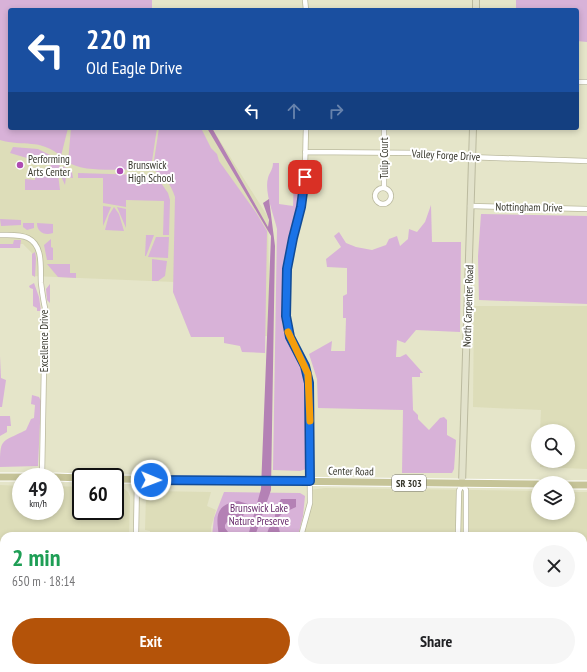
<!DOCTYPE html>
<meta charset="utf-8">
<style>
:root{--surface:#fff;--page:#f6f6f6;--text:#202124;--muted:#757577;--accent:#b45309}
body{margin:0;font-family:"PT Sans Narrow",sans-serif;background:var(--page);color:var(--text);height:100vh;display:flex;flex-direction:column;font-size:15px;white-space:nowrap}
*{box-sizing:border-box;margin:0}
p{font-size:13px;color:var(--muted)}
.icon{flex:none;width:22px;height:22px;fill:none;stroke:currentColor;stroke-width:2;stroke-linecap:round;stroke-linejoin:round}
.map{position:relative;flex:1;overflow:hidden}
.drawer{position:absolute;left:0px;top:532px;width:587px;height:140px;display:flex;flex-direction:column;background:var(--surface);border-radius:12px 12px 0 0;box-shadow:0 2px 6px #0003}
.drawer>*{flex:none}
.top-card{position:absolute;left:8px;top:8px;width:571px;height:122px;border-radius:4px;box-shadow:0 2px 6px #0003;background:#1a4fa0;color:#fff;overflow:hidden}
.fabs{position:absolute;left:531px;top:424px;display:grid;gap:8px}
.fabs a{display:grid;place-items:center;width:44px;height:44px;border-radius:50%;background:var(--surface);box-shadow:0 2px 6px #0003;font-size:20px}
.speed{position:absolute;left:12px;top:468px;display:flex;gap:8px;font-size:20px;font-weight:700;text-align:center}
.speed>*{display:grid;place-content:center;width:52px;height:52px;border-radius:50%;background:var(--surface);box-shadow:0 2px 6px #0003;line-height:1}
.speed small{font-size:10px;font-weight:400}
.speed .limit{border:2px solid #111;border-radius:6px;background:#fff;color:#111}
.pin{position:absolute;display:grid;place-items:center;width:34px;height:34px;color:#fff;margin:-17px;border-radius:8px;box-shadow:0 2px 6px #0006}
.me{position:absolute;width:44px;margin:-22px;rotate:91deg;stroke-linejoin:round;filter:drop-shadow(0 0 3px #0008)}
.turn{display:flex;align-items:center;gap:14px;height:84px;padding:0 12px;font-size:18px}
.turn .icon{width:52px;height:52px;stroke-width:2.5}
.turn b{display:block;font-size:28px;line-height:34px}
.lanes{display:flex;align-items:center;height:38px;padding:0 12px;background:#0003;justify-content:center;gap:20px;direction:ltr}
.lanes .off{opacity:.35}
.round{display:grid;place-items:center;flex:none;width:42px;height:42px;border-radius:21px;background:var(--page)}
.overview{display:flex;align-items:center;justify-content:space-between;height:68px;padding:0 12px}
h1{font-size:24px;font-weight:800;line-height:30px;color:#1e9e55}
.action{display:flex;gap:8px;margin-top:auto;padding:8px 12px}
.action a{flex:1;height:46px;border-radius:24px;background:var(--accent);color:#fff;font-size:16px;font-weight:800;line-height:46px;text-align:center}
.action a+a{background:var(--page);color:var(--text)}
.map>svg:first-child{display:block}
.built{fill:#ddddb9}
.green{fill:#d8b2d8}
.water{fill:#b481b5}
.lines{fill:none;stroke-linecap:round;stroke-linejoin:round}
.street-casing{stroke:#bbba9f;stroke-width:6}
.secondary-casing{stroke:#bbba9f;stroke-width:8}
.primary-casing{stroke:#fff;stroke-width:9}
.street{stroke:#fff;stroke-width:4.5}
.secondary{stroke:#e2e2cb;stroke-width:6}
.primary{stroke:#c6c498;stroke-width:7}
.route-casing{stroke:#114b97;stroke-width:10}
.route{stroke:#1a73e8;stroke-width:7}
.slow{stroke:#f59e0b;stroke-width:7}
.poi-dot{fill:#ae4bb2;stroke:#fff;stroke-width:1.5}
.labels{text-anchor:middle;stroke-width:4;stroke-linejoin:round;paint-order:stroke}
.shield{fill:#fff;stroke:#73736b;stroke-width:1}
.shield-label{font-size:10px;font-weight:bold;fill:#37372c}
.street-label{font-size:11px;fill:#37372c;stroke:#fff}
.poi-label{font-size:11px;fill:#37372c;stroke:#fff;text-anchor:start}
.park-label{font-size:11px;fill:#68296b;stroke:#fff}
</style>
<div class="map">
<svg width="587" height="672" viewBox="0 0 587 672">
<rect width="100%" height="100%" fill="#e5e5c9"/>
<!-- built -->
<path class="built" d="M0 2 10 10V128H212L268 217 270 336 194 337 174 282 32 276V253L23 244H0Z
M474 306H587V469L540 467V461H568V431H540L541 410 473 407Z
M0 485 21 486V511H55V486L81 487V511H115V487L123 488 128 492 130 497 129 536H4V554L0 550Z
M325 488 538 491V513H568V492H587V672H492L490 668H583V536H301L308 512 310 490Z
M151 491 211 492 207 506 216 510 211 527V536H150V531L145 530 146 495H151Z"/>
<!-- green -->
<path class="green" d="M0 0H152V10H10V128H68L61 156C39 138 24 147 0 140Z
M516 0H587V42L577 41V10H516Z
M71 128H157L151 168 148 170C126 168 85 174 68 162Z
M159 128H192L194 130 201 128 211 148 217 154 219 161 257 214 267 231 265 353 242 352 240 346 224 343V337H191L173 292 175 197C171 184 165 178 154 170L153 167Z
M13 147 38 149 50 155V158L44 161 35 160V156H27V158L10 153Z
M56 160 60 164 58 174 60 190H25V179L35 180V175L50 177V166Z
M273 163H279V204L293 206 294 179 300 180V192L285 257 282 300V323L286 337 301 361 307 384 306 469 300 471 273 470 277 229C274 215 264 192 268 178 269 173 273 170 273 163Z
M63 166 72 172 73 178 66 177 65 185 61 176Z
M78 173 142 175 159 180 168 193 170 200 169 235H163L164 201 126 200V207L103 203V178H78Z
M431 205 432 242H461L460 332 416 330 405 343 397 340 396 357H400L406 354 423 373H420V377H412L413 410 418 415V419L429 430 440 418 444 417 447 420V435L456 440 454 469 452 473H402L403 410 318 408 317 379 309 354 332 341 331 351H345L346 318H343V296L347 294V268L327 267 326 259 341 247 334 236 339 232 346 243 356 247 372 250 386 245 389 239 397 236 400 246 408 239 409 229 417 232 425 222Z
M103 206 111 207 103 226Z
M114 207 119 214 124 231 105 230 109 215Z
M117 207 126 209V228Z
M481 214 587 216V304L479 300 478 256Z
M0 219 21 220V225L1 226Z
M23 223H34V228L27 230 23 227Z
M37 223 53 224V233C44 236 37 232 37 223Z
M146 235H154L146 256H145Z
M156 237H169L168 258 148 257Z
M51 239V247L53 248V260H47L44 245Z
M14 240H21L20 248H0V244H13Z
M35 252 36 258 35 277 32 275V254Z
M152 259 167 261 165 276 158 281H152Z
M47 264H70V273H76V278L58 277Z
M34 283 39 297 41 311H37V308L33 306V289L30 288 29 286Z
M50 284V303L47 300 46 289Z
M0 356 1 378 6 380 2 407H0Z
M32 395 39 397 41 401 38 466 0 467C0 437 1 443 26 430L31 419 34 418 35 405 31 404Z
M0 416H10L11 426H7V432L0 436Z
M224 492 300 493 305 496 303 516 298 536H212L214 518Z
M4 604V668H340L343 671 347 668H490L492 672H0V609Z"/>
<!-- water -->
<path class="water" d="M207 128H212L268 227 269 220 263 203 269 199 275 246 271 490 255 536H248L261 489 271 236Z
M281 499H296V507L283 513 276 519 281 536H266L269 528 274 523 276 508Z
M238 501 248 504 243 516 236 520 227 522 225 525V528L231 536H219C216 516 215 505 238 501Z
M137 668H290L291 672H139Z"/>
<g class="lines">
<!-- street casing -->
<g class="street-casing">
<path id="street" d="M305 0 306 10
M577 82H587
M305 152 424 153 468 157 587 161
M384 188V128
M375 196a8 8 0 1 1 16 0a8 8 0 1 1-16 0Z
M470 206 587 209
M0 235C9 235 20 234 28 238 44 246 40 268 41 283 42 291 43 299 45 308L42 477
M462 484 466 490V536
M136 536 137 479
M301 536 310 503 309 383C305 359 288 342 286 318 282 279 293 244 301 207 306 181 305 154 306 128
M458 536 459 491 462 484
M0 603 4 599
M346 668 349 672"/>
</g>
<!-- secondary casing -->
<g class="secondary-casing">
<path id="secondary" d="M476 10V0
M462 484 473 128"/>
</g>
<!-- primary casing -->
<g class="primary-casing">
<path id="primary" d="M0 477H32
M55 477 81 478
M115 479 538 484
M568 485H587"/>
</g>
<!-- street -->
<use href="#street" class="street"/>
<!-- secondary -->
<use href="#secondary" class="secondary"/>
<!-- primary -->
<use href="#primary" class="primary"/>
</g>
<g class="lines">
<!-- route casing -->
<g class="route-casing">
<path id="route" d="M151 480 310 481 309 383 305 366 290 337 286 316 287 269 293 238 301 207 305 177"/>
</g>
<!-- route -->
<use href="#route" class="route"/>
<!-- slow -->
<path class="slow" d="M288 332 308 374 310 421"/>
</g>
<!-- markers -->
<g class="poi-dot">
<circle cx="20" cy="165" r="4"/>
<circle cx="120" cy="171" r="4"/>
</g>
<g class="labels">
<!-- shield labels -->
<rect class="shield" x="392" y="475" width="34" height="16" rx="3"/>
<g class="shield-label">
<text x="409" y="487">SR 303</text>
</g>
<!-- street labels -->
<g class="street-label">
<text transform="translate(446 155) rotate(3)" y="4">Valley Forge Drive</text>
<text transform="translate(384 158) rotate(-90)" y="4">Tulip Court</text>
<text transform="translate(529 207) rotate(1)" y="4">Nottingham Drive</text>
<text transform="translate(468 306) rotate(-88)" y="4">North Carpenter Road</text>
<text transform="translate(44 341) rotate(-90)" y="4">Excellence Drive</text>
<text transform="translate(351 471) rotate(1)" y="4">Center Road</text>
</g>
<!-- poi labels -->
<g class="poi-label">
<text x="28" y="163">Performing<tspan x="28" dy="13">Arts Center</tspan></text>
<text x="128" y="169">Brunswick<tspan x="128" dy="13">High School</tspan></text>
</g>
<!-- park labels -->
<g class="park-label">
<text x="259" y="512">Brunswick Lake<tspan x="259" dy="13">Nature Preserve</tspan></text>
</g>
</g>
</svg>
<div class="fabs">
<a><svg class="icon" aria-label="search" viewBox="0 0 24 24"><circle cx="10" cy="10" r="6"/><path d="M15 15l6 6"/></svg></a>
<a><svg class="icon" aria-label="layers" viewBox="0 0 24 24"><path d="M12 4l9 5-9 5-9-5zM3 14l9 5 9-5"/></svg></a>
</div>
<div class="speed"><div>49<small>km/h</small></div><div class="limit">60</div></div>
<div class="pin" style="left:305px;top:177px;background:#d93025"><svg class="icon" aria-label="arrive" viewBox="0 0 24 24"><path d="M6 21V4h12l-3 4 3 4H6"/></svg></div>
<svg class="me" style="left:151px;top:480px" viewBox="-20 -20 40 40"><circle r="17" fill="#1a73e8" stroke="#fff" stroke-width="3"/><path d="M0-11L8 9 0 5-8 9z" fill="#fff"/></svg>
<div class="top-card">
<div class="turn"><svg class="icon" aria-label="left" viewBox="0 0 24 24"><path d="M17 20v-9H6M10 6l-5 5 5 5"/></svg><div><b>220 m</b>Old Eagle Drive</div></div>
<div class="lanes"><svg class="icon" aria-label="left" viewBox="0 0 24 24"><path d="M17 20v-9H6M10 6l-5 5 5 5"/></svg><svg class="icon off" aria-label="ahead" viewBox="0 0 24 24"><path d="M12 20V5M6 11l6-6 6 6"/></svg><svg class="icon off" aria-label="right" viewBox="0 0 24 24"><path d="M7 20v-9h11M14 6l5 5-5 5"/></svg></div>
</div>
<section class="drawer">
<div class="overview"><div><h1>2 min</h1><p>650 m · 18:14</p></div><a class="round"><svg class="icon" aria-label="close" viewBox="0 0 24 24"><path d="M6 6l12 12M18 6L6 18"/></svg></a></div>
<div class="action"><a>Exit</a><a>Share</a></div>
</section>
</div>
